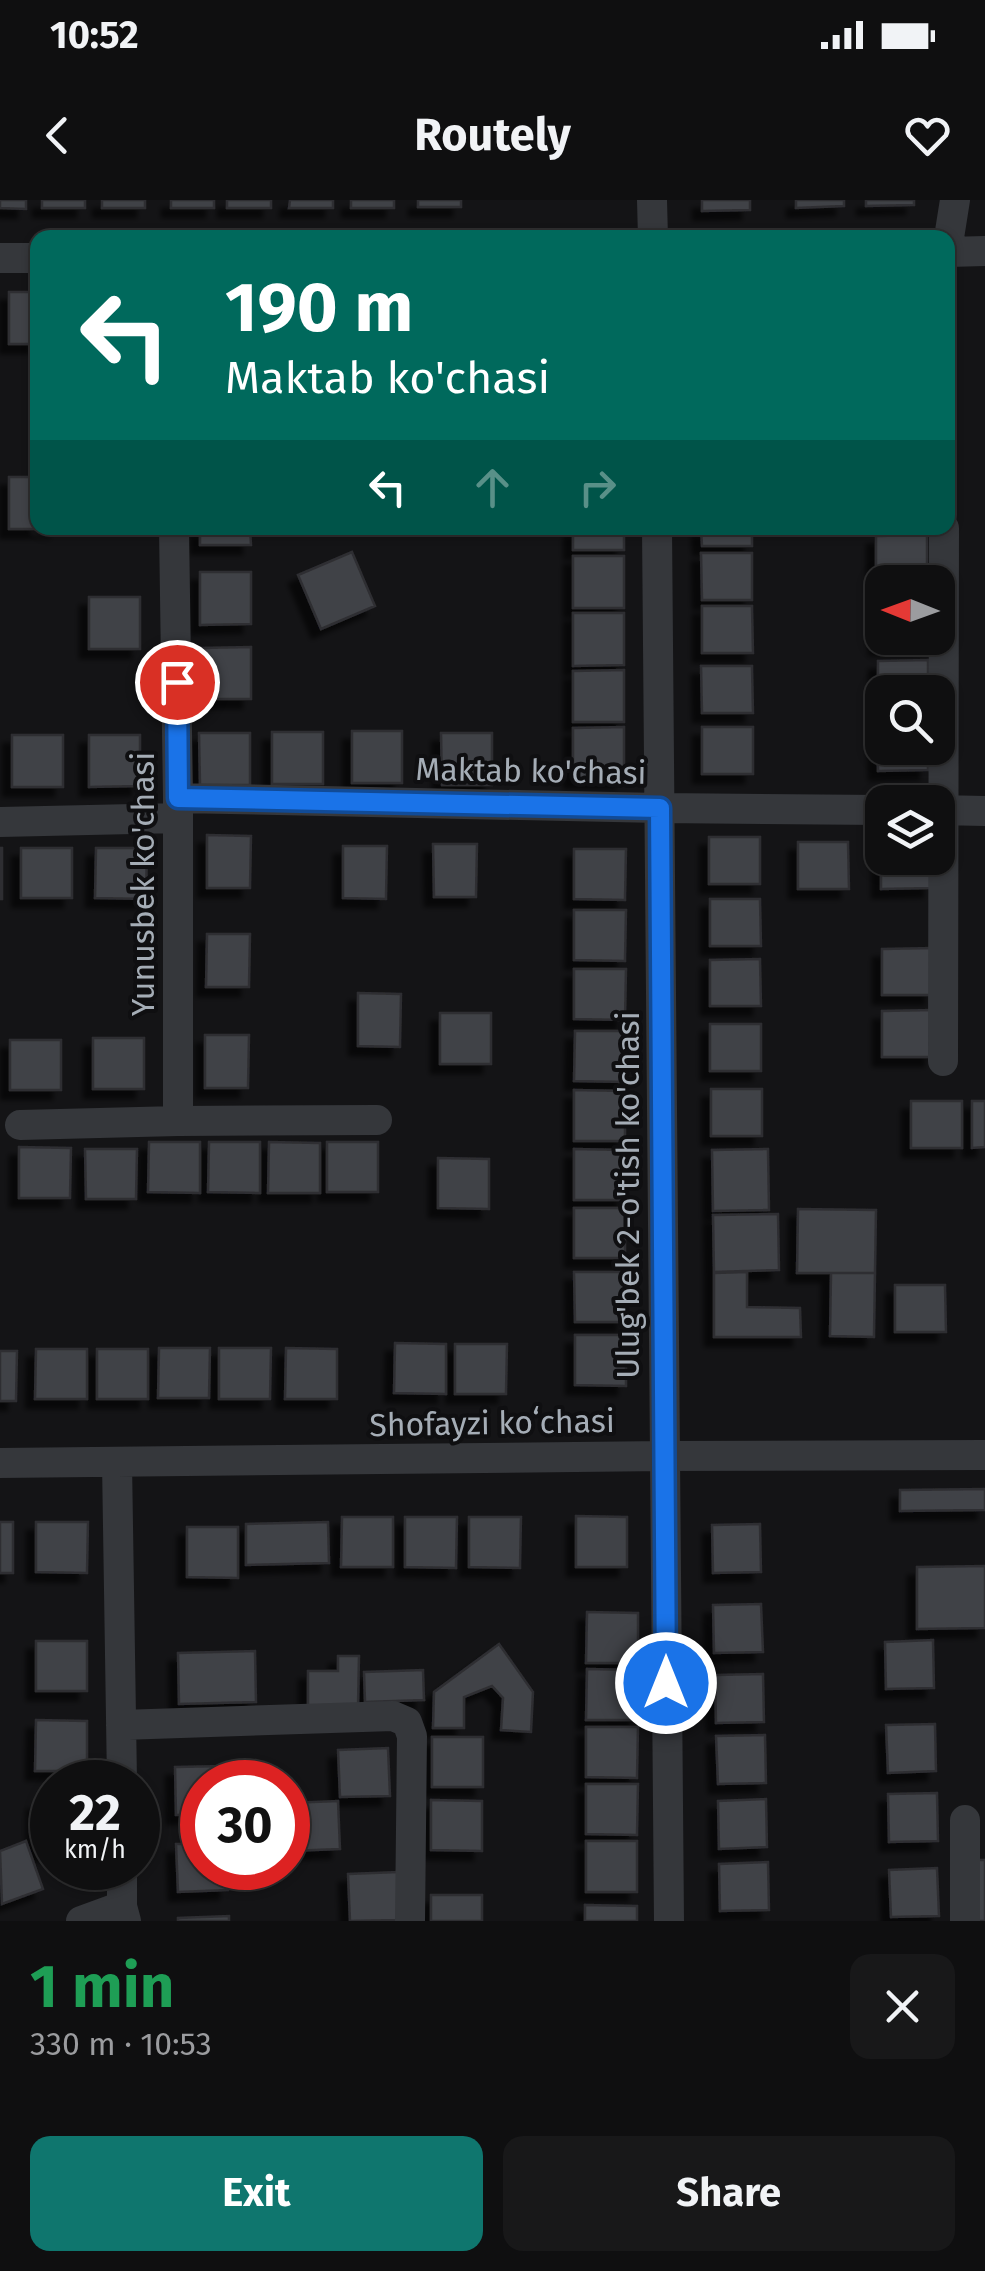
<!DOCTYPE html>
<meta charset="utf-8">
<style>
:root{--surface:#0f0f10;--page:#181819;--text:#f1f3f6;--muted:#9b9c9f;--line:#2f2f30;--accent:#0f766e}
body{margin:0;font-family:"Fira Sans",sans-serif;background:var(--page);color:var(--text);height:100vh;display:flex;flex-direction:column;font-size:38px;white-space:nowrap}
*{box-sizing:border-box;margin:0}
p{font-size:32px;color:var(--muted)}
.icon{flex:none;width:55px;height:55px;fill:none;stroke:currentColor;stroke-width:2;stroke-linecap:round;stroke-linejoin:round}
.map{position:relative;height:1721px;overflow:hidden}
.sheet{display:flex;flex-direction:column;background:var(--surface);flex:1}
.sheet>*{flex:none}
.hud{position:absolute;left:30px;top:30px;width:925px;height:305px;border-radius:20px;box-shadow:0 2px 8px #0004,0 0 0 2px var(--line);background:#00695c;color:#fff;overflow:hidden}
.needle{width:65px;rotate:271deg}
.buttons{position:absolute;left:865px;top:365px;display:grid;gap:20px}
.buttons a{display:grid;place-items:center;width:90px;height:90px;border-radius:20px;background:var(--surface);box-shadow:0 2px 8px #0004,0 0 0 2px var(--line);font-size:50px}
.speed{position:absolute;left:30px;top:1560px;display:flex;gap:20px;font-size:50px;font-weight:700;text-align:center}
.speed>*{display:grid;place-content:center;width:130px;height:130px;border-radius:50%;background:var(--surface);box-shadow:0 2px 8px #0004,0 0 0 2px var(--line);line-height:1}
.speed small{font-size:25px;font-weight:400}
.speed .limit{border:15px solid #d22;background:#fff;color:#111}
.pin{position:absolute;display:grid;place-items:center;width:85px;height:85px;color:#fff;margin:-42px;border:5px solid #fff;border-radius:50%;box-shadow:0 2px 10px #0007}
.me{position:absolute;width:110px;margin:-55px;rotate:0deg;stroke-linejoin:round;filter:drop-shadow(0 0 8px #0008)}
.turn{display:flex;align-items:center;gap:35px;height:210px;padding:0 30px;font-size:45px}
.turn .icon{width:130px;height:130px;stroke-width:2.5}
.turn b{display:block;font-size:70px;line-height:85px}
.lanes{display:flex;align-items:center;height:95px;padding:0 30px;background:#0003;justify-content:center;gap:50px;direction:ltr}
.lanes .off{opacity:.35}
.round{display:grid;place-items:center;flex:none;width:105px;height:105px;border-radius:20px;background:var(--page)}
.overview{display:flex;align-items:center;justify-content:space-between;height:170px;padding:0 30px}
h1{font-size:60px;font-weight:700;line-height:75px;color:#1e9e55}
.button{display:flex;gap:20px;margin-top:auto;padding:20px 30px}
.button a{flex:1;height:115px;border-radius:20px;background:var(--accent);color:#fff;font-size:40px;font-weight:700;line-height:115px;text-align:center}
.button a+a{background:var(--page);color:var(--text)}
.status{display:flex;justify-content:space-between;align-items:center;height:70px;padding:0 50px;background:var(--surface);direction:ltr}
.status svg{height:28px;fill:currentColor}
header{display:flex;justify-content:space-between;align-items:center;height:130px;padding:0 30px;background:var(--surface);font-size:45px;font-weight:700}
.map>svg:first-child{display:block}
.building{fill:#404246;stroke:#2e2e32;stroke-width:2.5;filter:url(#shadow)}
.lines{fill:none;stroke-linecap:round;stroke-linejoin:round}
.minor{stroke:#35373b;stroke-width:30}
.route-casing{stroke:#114b97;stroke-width:25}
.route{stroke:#1a73e8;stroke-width:18}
.labels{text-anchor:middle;stroke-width:8;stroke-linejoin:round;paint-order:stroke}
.street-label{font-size:32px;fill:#a5adb6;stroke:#0f0f11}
</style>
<div class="status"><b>10:52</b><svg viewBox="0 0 49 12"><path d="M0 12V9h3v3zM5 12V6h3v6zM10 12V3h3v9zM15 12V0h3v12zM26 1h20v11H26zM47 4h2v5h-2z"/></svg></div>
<header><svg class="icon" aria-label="back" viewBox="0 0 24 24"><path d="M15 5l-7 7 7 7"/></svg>Routely<svg class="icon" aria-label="heart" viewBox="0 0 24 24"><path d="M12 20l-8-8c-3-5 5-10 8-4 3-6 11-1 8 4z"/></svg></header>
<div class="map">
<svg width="985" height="1721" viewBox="0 0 985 1721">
<defs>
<filter id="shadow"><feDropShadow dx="-9" dy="9" stdDeviation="2.5" flood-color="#0009"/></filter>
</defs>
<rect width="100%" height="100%" fill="#141416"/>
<!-- building -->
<path class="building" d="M0 0H26V9L0 8Z
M42 0H85V8H42Z
M102 0H145V8H102Z
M171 0H214V8H171Z
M227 0H271V8H227Z
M290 0H333V8H289Z
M351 0H394V8H351Z
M418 0H461V7H418Z
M702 0H750V10L702 11Z
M796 0H844V6L796 8Z
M866 0H914V5L866 6Z
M9 92H38V144H9Z
M9 277H38V328L60 329H9Z
M200 328H250L251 345H200Z
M573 328H624V350H573Z
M701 328H752V346H702Z
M927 335V382H876V336Z
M352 352 375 406 321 429 298 375Z
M701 353H752V400H702Z
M573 356H624V408H573Z
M200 372H251V424L200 425Z
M89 397H140V449H89Z
M878 399H882V438H928V445L878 446Z
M702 406H752L753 453H702Z
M573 413H624V465L573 466Z
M251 447V499H201L200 448Z
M928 460V492H882V507H878V461Z
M701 466H752L753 513H702Z
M624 470V522H573V471Z
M877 524H882V548H928V570L878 571Z
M624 527V579H573V528Z
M702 527H753V574H702Z
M352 531H402V583H352Z
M272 532H323V584H272Z
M199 533H250V585H200Z
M441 533H492V585H442Z
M12 535H63V587H12Z
M89 535H140V586L89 587Z
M207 635 251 636 250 688H207Z
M709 637H760V684H709Z
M798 642H848L849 689H798Z
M881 642 882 658H932V688L881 689Z
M433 644H477L476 697H434Z
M343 646H387L386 699 343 698Z
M0 648H2V699H0Z
M21 648H72V698H21Z
M96 648H147L146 699 95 698Z
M574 649H626L625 700 574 699Z
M710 699H760L761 746H710Z
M574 710H626L625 761 574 760Z
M207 734H250L249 787H206Z
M933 748V795H882V749Z
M760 759 761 806H710V760Z
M574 769H626L625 820 574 819Z
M358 793 401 794 400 847 358 846Z
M933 810V857H882V811Z
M440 813H491V864H440Z
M710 824H761V871H710Z
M575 831H626V882L574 881Z
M205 835H249L248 888H205Z
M93 838H144V889H93Z
M10 840H61V890H10Z
M711 889H762V936H711Z
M574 890 625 891V941H574Z
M911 901H962V948H911Z
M972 901H985V947L972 948Z
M149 942H200V993L148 992Z
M209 942H260V993L208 992Z
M269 942 320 943V993H268Z
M327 942H378V992H327Z
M19 947 71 948 70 998H19Z
M85 949H137L136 999H86Z
M574 949 625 950V1000H574Z
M768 949 769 1010 713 1011 712 950Z
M438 958 489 959V1009L438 1008Z
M574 1008H625V1058H574Z
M798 1009 876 1010 875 1073H797Z
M778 1014 779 1070 714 1072 713 1015Z
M574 1072H626L625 1122H575Z
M747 1072V1107L800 1108 801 1137H714V1073Z
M831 1073H875L874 1137 830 1136Z
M895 1085H945L946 1132H895Z
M575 1135H626V1186L575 1185Z
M395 1143 446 1144V1194L394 1193Z
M455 1144H507L506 1194H455Z
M159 1148H210L209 1198H158Z
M219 1148H271L270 1199H219Z
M286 1148 337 1149V1199H285Z
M36 1149H87V1199H35Z
M97 1149H148V1199H97Z
M0 1151H17L16 1201H0Z
M985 1289V1310L900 1311V1290Z
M576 1316 627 1317V1367H576Z
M342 1317H393V1367H341Z
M405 1317H457L456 1368 405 1367Z
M469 1317H521L520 1368 469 1367Z
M0 1322H13V1373H0Z
M36 1322H88L87 1373 36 1372Z
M328 1322 329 1363 246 1365V1324Z
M760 1324 761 1372 713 1373 712 1325Z
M187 1327H238V1378L187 1377Z
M985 1366V1428L917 1429V1367Z
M761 1404 763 1452 714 1453 713 1405Z
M587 1412 638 1413V1463H586Z
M933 1440 934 1488 886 1489 885 1442Z
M36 1441H87V1491H36Z
M499 1444 533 1492 531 1532 501 1530 503 1498 492 1486 464 1497V1528H433L434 1492Z
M255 1451 256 1502 179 1504 178 1453Z
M338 1456H359L358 1507 308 1506V1471H338Z
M587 1469 638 1470V1520H586Z
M423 1470 424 1500 365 1502 364 1472Z
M763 1474 764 1522 716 1523 715 1475Z
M36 1520 87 1521V1571H35Z
M935 1524 936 1571 888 1573 886 1525Z
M586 1527H638L637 1578 586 1577Z
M765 1535 766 1583 718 1584 716 1536Z
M432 1537H483V1587H432Z
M388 1548 390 1596 340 1597 338 1550Z
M225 1566 226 1582H202V1614L176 1615 175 1567Z
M586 1584H638L637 1635 586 1634Z
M937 1593 938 1641 889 1642 888 1594Z
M766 1599 767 1647 719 1649 718 1601Z
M431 1600 482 1601V1651L431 1650Z
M36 1601H52V1652H36Z
M338 1601 340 1649 290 1651 288 1603Z
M26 1641 43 1689 2 1704 0 1651Z
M586 1641H637V1692H586Z
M176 1644H202V1668H227L228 1690 178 1692Z
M975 1660H985V1721H974Z
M768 1662 769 1710 720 1711 719 1664Z
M937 1668 939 1716 891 1717 889 1670Z
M398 1672 399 1720 350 1721 348 1674Z
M431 1695H482V1721H431Z
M585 1705 637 1706V1721H585Z
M229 1716V1721H178V1718Z"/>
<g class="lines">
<!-- minor -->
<path class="minor" d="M652 0 653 38
M948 44 955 0
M948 52 985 51
M0 58H38
M174 328 178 598V921
M657 328 669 1721
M178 598 660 608 882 610
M938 610 985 611
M0 622 178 618
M943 861 944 328
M20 925 178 921 377 920
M117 1262 122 1582
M0 1263 665 1256 985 1255
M121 1525 393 1516 407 1522 412 1536 410 1721
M965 1620V1721
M122 1668V1706L126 1721
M81 1721 122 1706"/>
</g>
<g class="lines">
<!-- route casing -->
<g class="route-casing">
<path id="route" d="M177 482 178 598 660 608 666 1483"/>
</g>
<!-- route -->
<use href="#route" class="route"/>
</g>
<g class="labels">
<!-- street labels -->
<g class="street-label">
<text transform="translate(531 571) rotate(1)" y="11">Maktab ko'chasi</text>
<text transform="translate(143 684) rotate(-90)" y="11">Yunusbek ko'chasi</text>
<text transform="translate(628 995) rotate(-90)" y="11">Ulug'bek 2-o'tish ko'chasi</text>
<text transform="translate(492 1223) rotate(-1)" y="11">Shofayzi koʻchasi</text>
</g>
</g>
</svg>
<div class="buttons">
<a><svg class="needle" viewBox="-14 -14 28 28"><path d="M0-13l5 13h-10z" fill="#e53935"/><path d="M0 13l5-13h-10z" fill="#9b9c9f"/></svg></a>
<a><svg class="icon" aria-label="search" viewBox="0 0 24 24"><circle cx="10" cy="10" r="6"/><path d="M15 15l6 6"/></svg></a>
<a><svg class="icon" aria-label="layers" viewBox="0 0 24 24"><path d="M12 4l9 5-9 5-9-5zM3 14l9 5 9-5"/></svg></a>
</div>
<div class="speed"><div>22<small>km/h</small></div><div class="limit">30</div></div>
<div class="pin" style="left:177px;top:482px;background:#d93025"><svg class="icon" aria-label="arrive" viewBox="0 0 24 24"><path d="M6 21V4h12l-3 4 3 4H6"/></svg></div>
<svg class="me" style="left:666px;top:1483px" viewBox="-20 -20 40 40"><circle r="17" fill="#1a73e8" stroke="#fff" stroke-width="3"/><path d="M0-11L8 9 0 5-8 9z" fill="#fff"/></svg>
<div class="hud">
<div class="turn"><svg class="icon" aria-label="left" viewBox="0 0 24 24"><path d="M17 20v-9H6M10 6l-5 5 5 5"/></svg><div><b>190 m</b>Maktab ko'chasi</div></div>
<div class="lanes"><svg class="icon" aria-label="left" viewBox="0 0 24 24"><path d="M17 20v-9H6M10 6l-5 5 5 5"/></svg><svg class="icon off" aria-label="ahead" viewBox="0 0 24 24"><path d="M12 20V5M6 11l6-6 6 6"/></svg><svg class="icon off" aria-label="right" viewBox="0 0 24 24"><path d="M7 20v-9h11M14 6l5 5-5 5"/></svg></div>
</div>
</div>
<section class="sheet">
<div class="overview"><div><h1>1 min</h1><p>330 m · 10:53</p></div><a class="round"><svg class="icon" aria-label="close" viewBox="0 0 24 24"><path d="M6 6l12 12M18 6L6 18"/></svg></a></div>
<div class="button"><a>Exit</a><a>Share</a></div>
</section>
